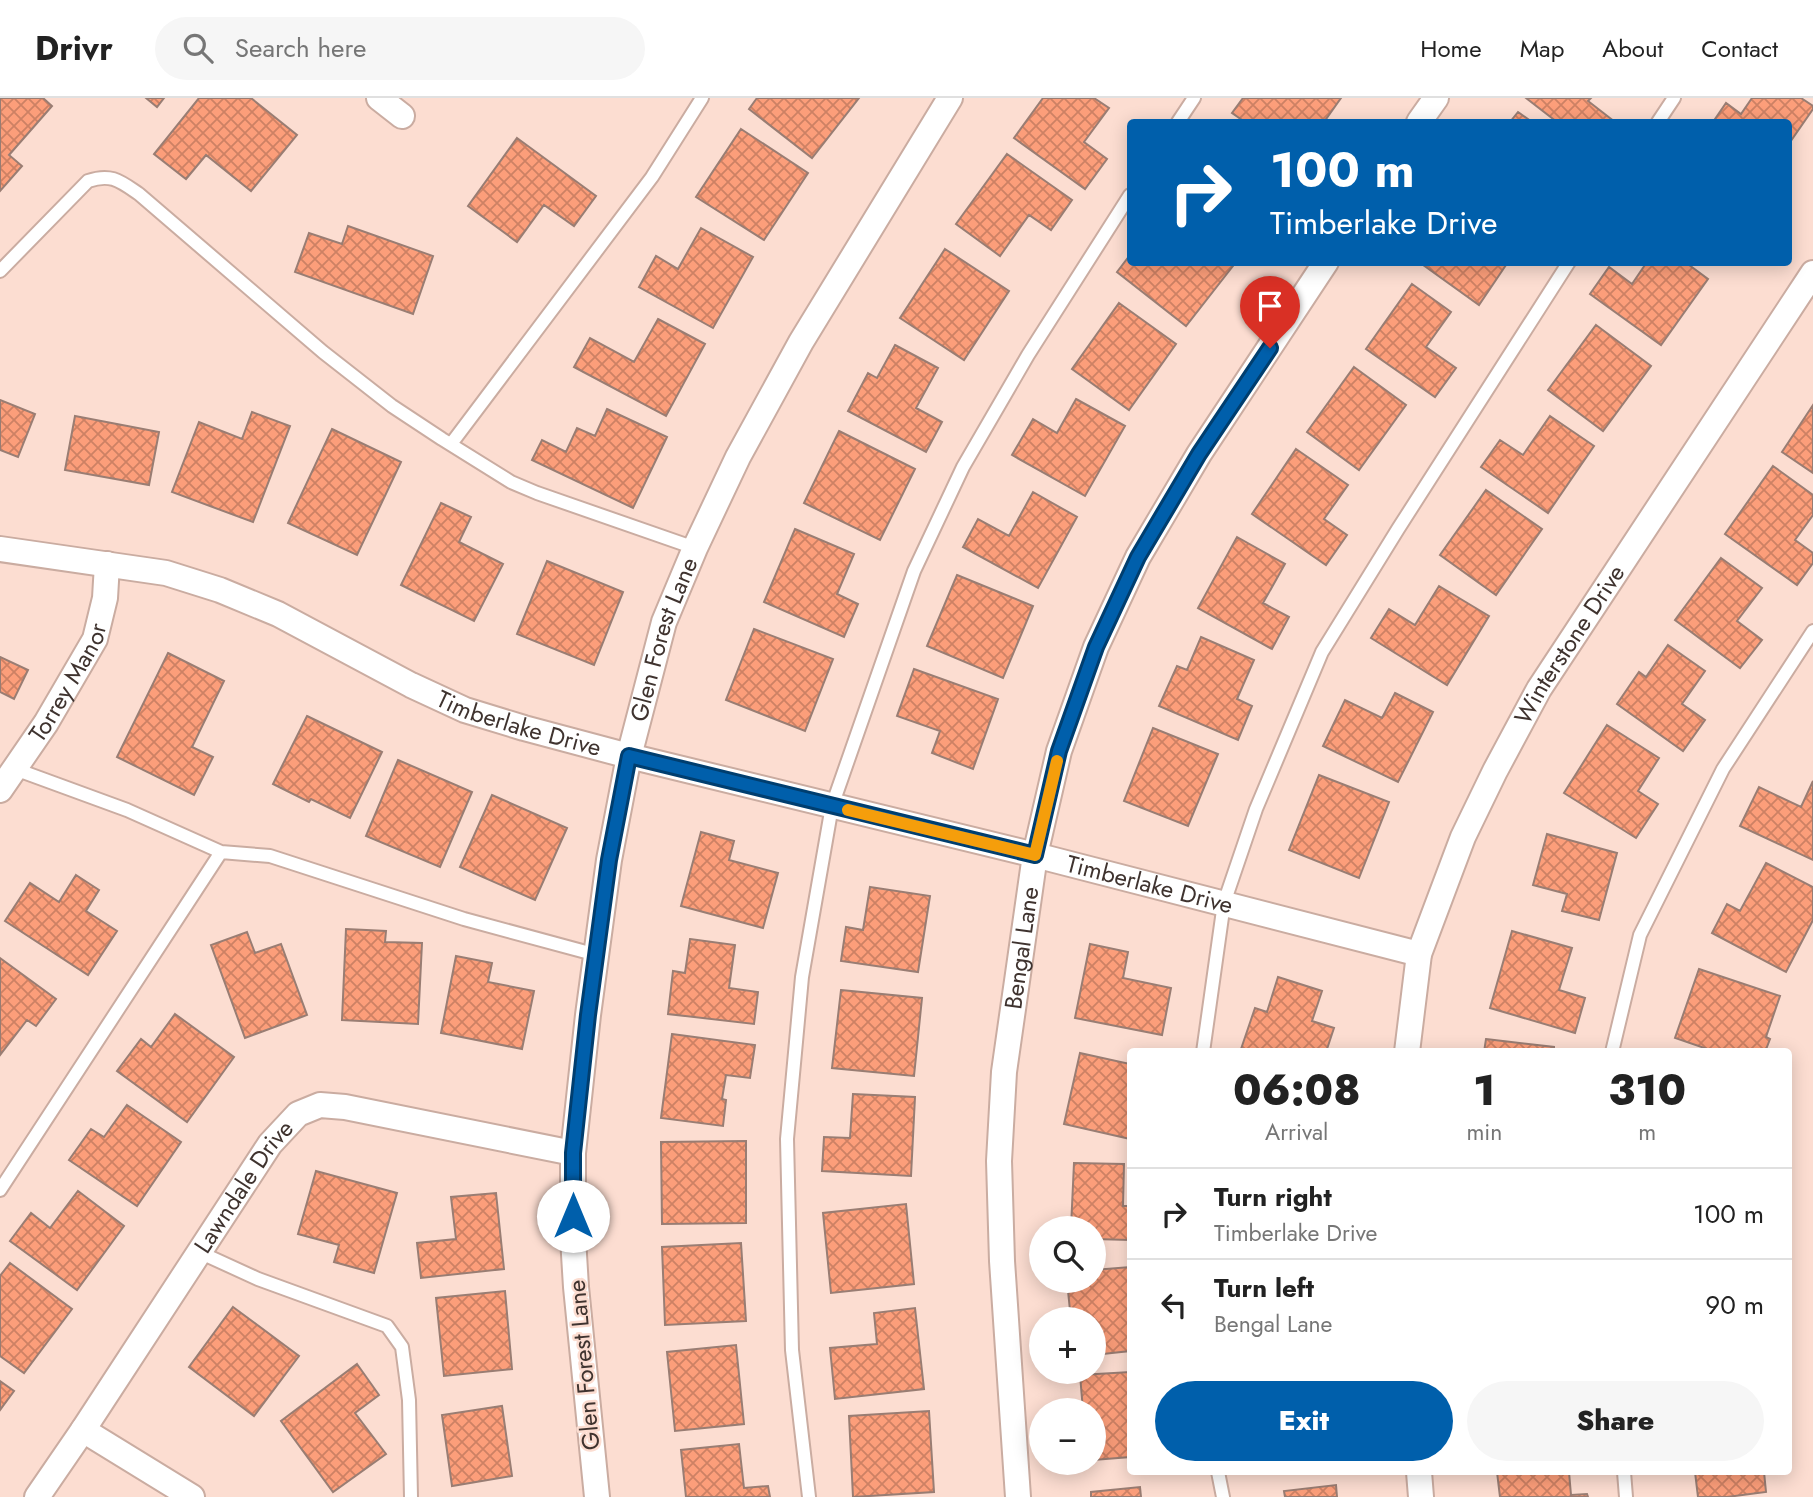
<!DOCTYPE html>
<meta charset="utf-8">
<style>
:root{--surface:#fff;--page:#f6f6f6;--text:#222;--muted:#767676;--line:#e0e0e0;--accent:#005fab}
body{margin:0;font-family:Jost,sans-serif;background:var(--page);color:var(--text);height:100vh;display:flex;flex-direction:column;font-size:26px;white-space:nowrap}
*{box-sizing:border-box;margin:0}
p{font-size:23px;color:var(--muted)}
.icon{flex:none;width:38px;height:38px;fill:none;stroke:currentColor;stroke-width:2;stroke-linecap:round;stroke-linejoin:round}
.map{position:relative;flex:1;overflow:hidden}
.sheet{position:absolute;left:1127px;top:950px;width:665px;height:427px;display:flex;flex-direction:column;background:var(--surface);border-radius:7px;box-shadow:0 4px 18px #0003}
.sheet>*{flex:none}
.banner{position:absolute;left:1127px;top:21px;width:665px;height:147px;border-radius:7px;box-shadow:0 4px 18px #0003;background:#005fab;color:#fff;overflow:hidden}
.fabs{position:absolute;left:1029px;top:1118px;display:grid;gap:14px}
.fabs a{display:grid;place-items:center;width:77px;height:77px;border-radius:50%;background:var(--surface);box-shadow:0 4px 18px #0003;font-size:35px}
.pin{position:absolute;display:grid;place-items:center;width:60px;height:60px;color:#fff;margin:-72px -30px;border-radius:50% 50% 50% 0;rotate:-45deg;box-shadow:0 0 7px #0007}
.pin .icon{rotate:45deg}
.me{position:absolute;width:77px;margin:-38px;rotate:0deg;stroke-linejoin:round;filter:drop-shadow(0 0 5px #0008)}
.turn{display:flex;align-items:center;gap:24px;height:147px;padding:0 28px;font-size:32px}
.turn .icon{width:91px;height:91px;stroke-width:2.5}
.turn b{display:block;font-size:49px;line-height:60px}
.eta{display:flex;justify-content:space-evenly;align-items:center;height:119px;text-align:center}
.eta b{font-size:42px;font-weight:800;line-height:49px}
.cta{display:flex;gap:14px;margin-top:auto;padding:14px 28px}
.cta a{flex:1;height:80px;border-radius:42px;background:var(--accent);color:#fff;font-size:28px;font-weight:800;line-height:80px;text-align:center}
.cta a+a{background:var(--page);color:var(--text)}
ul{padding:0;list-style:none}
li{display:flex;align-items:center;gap:21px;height:91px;padding:0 28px;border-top:2px solid var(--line)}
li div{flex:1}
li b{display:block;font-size:26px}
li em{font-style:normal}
header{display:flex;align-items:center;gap:42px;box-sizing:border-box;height:98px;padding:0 35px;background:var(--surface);border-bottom:2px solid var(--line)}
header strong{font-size:33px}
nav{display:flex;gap:38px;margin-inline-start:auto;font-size:24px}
.search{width:490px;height:63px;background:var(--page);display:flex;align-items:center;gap:18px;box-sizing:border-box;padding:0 24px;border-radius:38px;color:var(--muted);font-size:26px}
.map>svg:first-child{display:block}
.building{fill:url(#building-cross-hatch);stroke:#997d73;stroke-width:2}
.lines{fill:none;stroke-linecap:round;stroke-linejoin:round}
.service-casing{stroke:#caaca1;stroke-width:16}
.minor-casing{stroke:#caaca1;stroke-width:28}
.service{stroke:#fff;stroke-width:12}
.minor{stroke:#fff;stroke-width:24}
.route-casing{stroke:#003e6f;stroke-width:18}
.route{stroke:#005fab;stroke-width:12}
.slow{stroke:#f59e0b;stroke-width:12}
.labels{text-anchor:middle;stroke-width:5;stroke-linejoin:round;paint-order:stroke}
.street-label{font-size:24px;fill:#3f332f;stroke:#fcddd1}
</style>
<header>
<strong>Drivr</strong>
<div class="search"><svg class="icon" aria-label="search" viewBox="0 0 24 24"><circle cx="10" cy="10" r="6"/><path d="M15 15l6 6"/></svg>Search here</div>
<nav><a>Home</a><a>Map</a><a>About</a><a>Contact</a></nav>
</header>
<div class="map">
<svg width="1813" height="1399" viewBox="0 0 1813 1399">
<defs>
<pattern id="building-cross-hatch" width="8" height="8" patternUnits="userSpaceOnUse" patternTransform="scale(1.75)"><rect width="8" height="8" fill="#fc9e7a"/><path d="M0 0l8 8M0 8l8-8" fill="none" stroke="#cd8164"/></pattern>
</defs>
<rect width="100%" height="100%" fill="#fcddd1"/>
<!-- building -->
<path class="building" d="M0 0H43L52 8 9 57 22 68 0 93Z
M146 0H164L157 9Z
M199 0H251L297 37 251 93 206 57 186 81 154 56Z
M757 0H859L812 60 749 11Z
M1043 0H1094L1109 10 1084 44 1107 61 1085 91 1014 40Z
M1243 0H1341L1324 24H1245L1232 15Z
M1526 0H1591L1588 3 1615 24H1557Z
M1752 0H1801L1813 8V11L1788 47V24H1713L1726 5 1741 16Z
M1518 14 1532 24H1510Z
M741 31 808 75 764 142 696 99Z
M517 40 596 98 574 128 544 107 517 144 468 108Z
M1007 56 1072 102 1051 132 1029 117 1000 158 956 126Z
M348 128 433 158 413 216 295 174 309 135 342 146Z
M701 130 753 159 713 230 639 189 656 158 678 171Z
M945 151 1009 193 964 262 900 220Z
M1130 157V164H1228L1233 168 1186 228 1117 174Z
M1419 164H1508L1479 207Z
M1647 164H1685L1708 181 1661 247 1590 196 1609 169 1632 186Z
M1412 186 1451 214 1426 249 1456 270 1435 299 1366 251Z
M1119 205 1176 246 1129 312 1072 271Z
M658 221 705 246 666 318 574 269 590 240 634 264Z
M1596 227 1651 268 1603 333 1548 292Z
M895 247 938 270 916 310 942 324 926 354 848 313 868 275 877 280Z
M1354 269 1406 307 1359 372 1307 334Z
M1076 301 1125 328 1085 398 1012 357 1033 321 1057 335Z
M0 302 35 316 18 359 0 352Z
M1813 307V375L1782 354Z
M607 311 667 339 633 410 532 362 542 342 566 354 577 330 595 338Z
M252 314 290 328 253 424 172 394 199 324 242 341Z
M75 318 159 334 149 387 65 372Z
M1550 318 1594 348 1548 415 1481 369 1500 342 1523 357Z
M332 331 401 364 357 457 288 425Z
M839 333 915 371 880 442 804 405Z
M1296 351 1348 387 1324 421 1347 437 1326 467 1252 416Z
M1773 368 1813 397V417L1795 442 1813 455V465L1797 487 1725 436Z
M1486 392 1542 431 1496 497 1440 457Z
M1033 394 1077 419 1038 490 963 449 978 421 1009 438Z
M441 405 471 419 459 444 503 466 474 523 401 487Z
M795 431 854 456 837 496 858 506 844 539 764 504Z
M1237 439 1285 466 1263 505 1289 519 1272 551 1198 510Z
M1721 460 1762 490 1737 523 1762 542 1740 570 1675 522Z
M547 463 623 494 594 567 517 536Z
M957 477 1033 508 1003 580 927 548Z
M1439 488 1489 518 1447 587 1371 540 1389 511 1415 527Z
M754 531 833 561 805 633 726 602Z
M1201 539 1254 562 1237 601 1252 608 1238 642 1159 608 1177 568 1187 572Z
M1668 547 1705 573 1682 606 1705 622 1683 653 1617 606 1639 574 1646 579Z
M168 555 224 583 192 649 213 659 194 697 117 659Z
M0 559 28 572 14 601 0 594Z
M914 571 998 601 973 671 932 655 940 633 897 618Z
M1395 595 1433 614 1398 684 1323 648 1345 602 1382 620Z
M307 618 382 654 350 720 311 701 309 704 273 686Z
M1607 627 1659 660 1638 693 1658 706 1636 740 1564 695Z
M1153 630 1218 656 1188 728 1124 703Z
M398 662 472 694 440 769 366 738Z
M1319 677 1389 704 1359 780 1289 752Z
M1813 683V762L1740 728 1759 689 1801 709Z
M492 697 567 730 535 802 460 769Z
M701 734 734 743 729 762 778 775 763 830 681 808Z
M1547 736 1617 755 1599 822 1562 813 1567 796 1533 787Z
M1766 765 1813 789V822L1786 874 1712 835 1727 806 1740 813Z
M76 777 99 792 86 813 117 833 88 877 5 823 30 785 59 804Z
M870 789 930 798 918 874 841 863 846 829 863 832Z
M346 831 386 833 385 844 422 845 418 926 342 922Z
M1512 833 1572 850 1559 892 1585 900 1575 935 1490 910Z
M247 834 255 855 281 846 307 917 245 940 211 847Z
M690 841 735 847 729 890 758 894 754 926 668 916 673 873 685 875Z
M1090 846 1128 854 1123 880 1171 890 1162 937 1075 920Z
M456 858 492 865 488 884 534 893 522 951 441 935Z
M0 860 56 901 36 928 27 922 0 957Z
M1699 871 1780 898 1766 939 1770 941 1765 954H1716L1675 940Z
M1278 879 1322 893 1312 923 1334 930 1326 954H1250L1241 951 1255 910 1267 914Z
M841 892 922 900 914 978 832 970Z
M175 916 234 959 187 1024 117 973 141 941 151 949Z
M672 936 755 947 750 980 726 977 722 1001 726 1002 723 1028 661 1020Z
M1486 941 1554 949V954H1484Z
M1080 955 1130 966V1041L1064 1026Z
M853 996 915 999 911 1078 822 1073 824 1039 850 1040Z
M127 1007 181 1044 137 1108 69 1062 91 1031 104 1039Z
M746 1043V1125L662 1126 661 1044Z
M1074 1065 1124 1066 1123 1108H1130V1142L1094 1141V1130H1071Z
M316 1073 397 1095 374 1175 334 1164 339 1147 298 1136Z
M78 1093 124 1128 77 1192 10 1143 31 1115 50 1130Z
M496 1095 504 1171 421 1180 417 1145 456 1141 451 1099Z
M906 1106 914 1186 831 1195 823 1115Z
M741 1145 746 1223 665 1227 662 1149Z
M10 1165 72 1211 24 1275 0 1258V1178Z
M1130 1169V1253L1094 1257V1222H1071L1067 1183H1094V1172Z
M505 1193 512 1271 444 1278 436 1200Z
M233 1209 299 1258 254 1318 189 1269Z
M915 1210 924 1291 835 1301 830 1250 877 1246 874 1215Z
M736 1247 744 1326 675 1333 667 1254Z
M357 1266 379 1297 355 1315 386 1356 333 1394 281 1323Z
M1130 1274V1359L1094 1362V1312H1083L1080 1277Z
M0 1283 14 1293 0 1312Z
M502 1308 512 1378 452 1388 442 1317Z
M929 1313 934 1394 853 1399 849 1318Z
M739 1346 744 1390 768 1388 770 1399H686L681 1352Z
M1497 1374H1569L1571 1397 1587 1396 1588 1399H1500Z
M1695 1374H1764L1766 1394 1727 1399H1698Z
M1336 1387 1337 1399H1285L1284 1393Z
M1140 1389 1141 1399H1091V1394Z"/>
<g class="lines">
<!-- service casing -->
<g class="service-casing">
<path id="service" d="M1178 24 1194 0
M1658 24 1674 0
M0 173 88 83C111 75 120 83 139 96L323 254 392 308 442 341 511 384 537 395 695 450
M451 346 652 79 702 0
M221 754 270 758 464 821 597 857
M1203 954 1224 805 1256 711 1322 554 1398 431 1569 164
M1612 954 1640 837 1723 671 1813 533
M0 1092 221 754 127 712 15 671
M199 1154 258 1181 387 1228 402 1249 409 1302 411 1399
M1218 1374 1223 1399
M1624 1374 1626 1399
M809 1399 792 1252 787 1041 802 879 832 708 914 473 963 369 1028 257 1130 97"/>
</g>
<!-- minor casing -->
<g class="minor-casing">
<g id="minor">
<path d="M379 0 402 18"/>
<path d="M1419 24 1436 0"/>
<path id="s1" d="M0 451 166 475 220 492 278 516 411 587 465 612 524 630 629 658 1035 757 1419 856"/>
<path id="s2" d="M0 692 46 625 95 541 105 500 107 466"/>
<path id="s3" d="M1407 954 1419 856 1463 739 1495 673 1539 591 1813 175"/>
<path d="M83 1332 192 1399"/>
<path d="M1419 1374 1421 1399"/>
<path id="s4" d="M37 1399 83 1332 270 1046 298 1016 320 1007 345 1009 573 1055"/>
<path id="s5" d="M597 1399 576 1189 573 1140V1055L588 917 609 762 629 658 664 524 695 450 738 359 801 244 950 0"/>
<path id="s6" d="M1018 1399 1002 1163 999 1063 1004 974 1035 757 1059 653 1096 549 1138 459 1199 356 1326 164"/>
</g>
</g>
<!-- service -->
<use href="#service" class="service"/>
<!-- minor -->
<use href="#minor" class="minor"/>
</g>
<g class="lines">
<!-- route casing -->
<g class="route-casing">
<path id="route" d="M573 1118V1055L588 917 609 762 629 658 1035 757 1059 653 1096 549 1138 459 1199 356 1270 250"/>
</g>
<!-- route -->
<use href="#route" class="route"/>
<!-- slow -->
<path class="slow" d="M848 712 1035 757 1057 663"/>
</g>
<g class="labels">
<!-- street labels -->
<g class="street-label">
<text dy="8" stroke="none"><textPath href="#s5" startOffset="868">Glen Forest Lane</textPath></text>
<text dy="8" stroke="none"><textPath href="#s3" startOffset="444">Winterstone Drive</textPath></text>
<text dy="8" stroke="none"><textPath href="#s2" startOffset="128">Torrey Manor</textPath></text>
<text dy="8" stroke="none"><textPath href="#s1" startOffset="553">Timberlake Drive</textPath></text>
<text dy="8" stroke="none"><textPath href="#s1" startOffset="1204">Timberlake Drive</textPath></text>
<text dy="8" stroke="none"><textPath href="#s6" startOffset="551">Bengal Lane</textPath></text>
<text dy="8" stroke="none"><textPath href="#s4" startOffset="373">Lawndale Drive</textPath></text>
<text transform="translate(584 1267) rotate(-95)" y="8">Glen Forest Lane</text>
</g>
</g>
</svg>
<div class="fabs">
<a><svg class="icon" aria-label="search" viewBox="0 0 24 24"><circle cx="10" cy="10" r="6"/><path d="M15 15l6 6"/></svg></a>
<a>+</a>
<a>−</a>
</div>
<div class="pin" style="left:1270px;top:250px;background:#d93025"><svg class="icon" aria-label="arrive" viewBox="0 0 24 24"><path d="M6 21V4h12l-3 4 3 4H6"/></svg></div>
<svg class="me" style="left:573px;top:1118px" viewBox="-20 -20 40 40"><circle r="19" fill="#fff"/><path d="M0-13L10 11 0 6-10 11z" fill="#005fab"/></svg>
<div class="banner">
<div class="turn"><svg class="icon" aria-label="right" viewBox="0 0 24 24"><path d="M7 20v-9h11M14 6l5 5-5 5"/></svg><div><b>100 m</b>Timberlake Drive</div></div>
</div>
<section class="sheet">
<div class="eta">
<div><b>06:08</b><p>Arrival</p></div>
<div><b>1</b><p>min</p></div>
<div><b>310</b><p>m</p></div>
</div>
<ul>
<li><svg class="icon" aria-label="right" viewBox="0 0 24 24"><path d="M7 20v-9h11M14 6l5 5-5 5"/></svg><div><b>Turn right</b><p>Timberlake Drive</p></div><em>100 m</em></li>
<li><svg class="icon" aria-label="left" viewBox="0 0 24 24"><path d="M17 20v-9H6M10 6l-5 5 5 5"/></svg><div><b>Turn left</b><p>Bengal Lane</p></div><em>90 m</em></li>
</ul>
<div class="cta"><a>Exit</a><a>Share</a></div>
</section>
</div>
